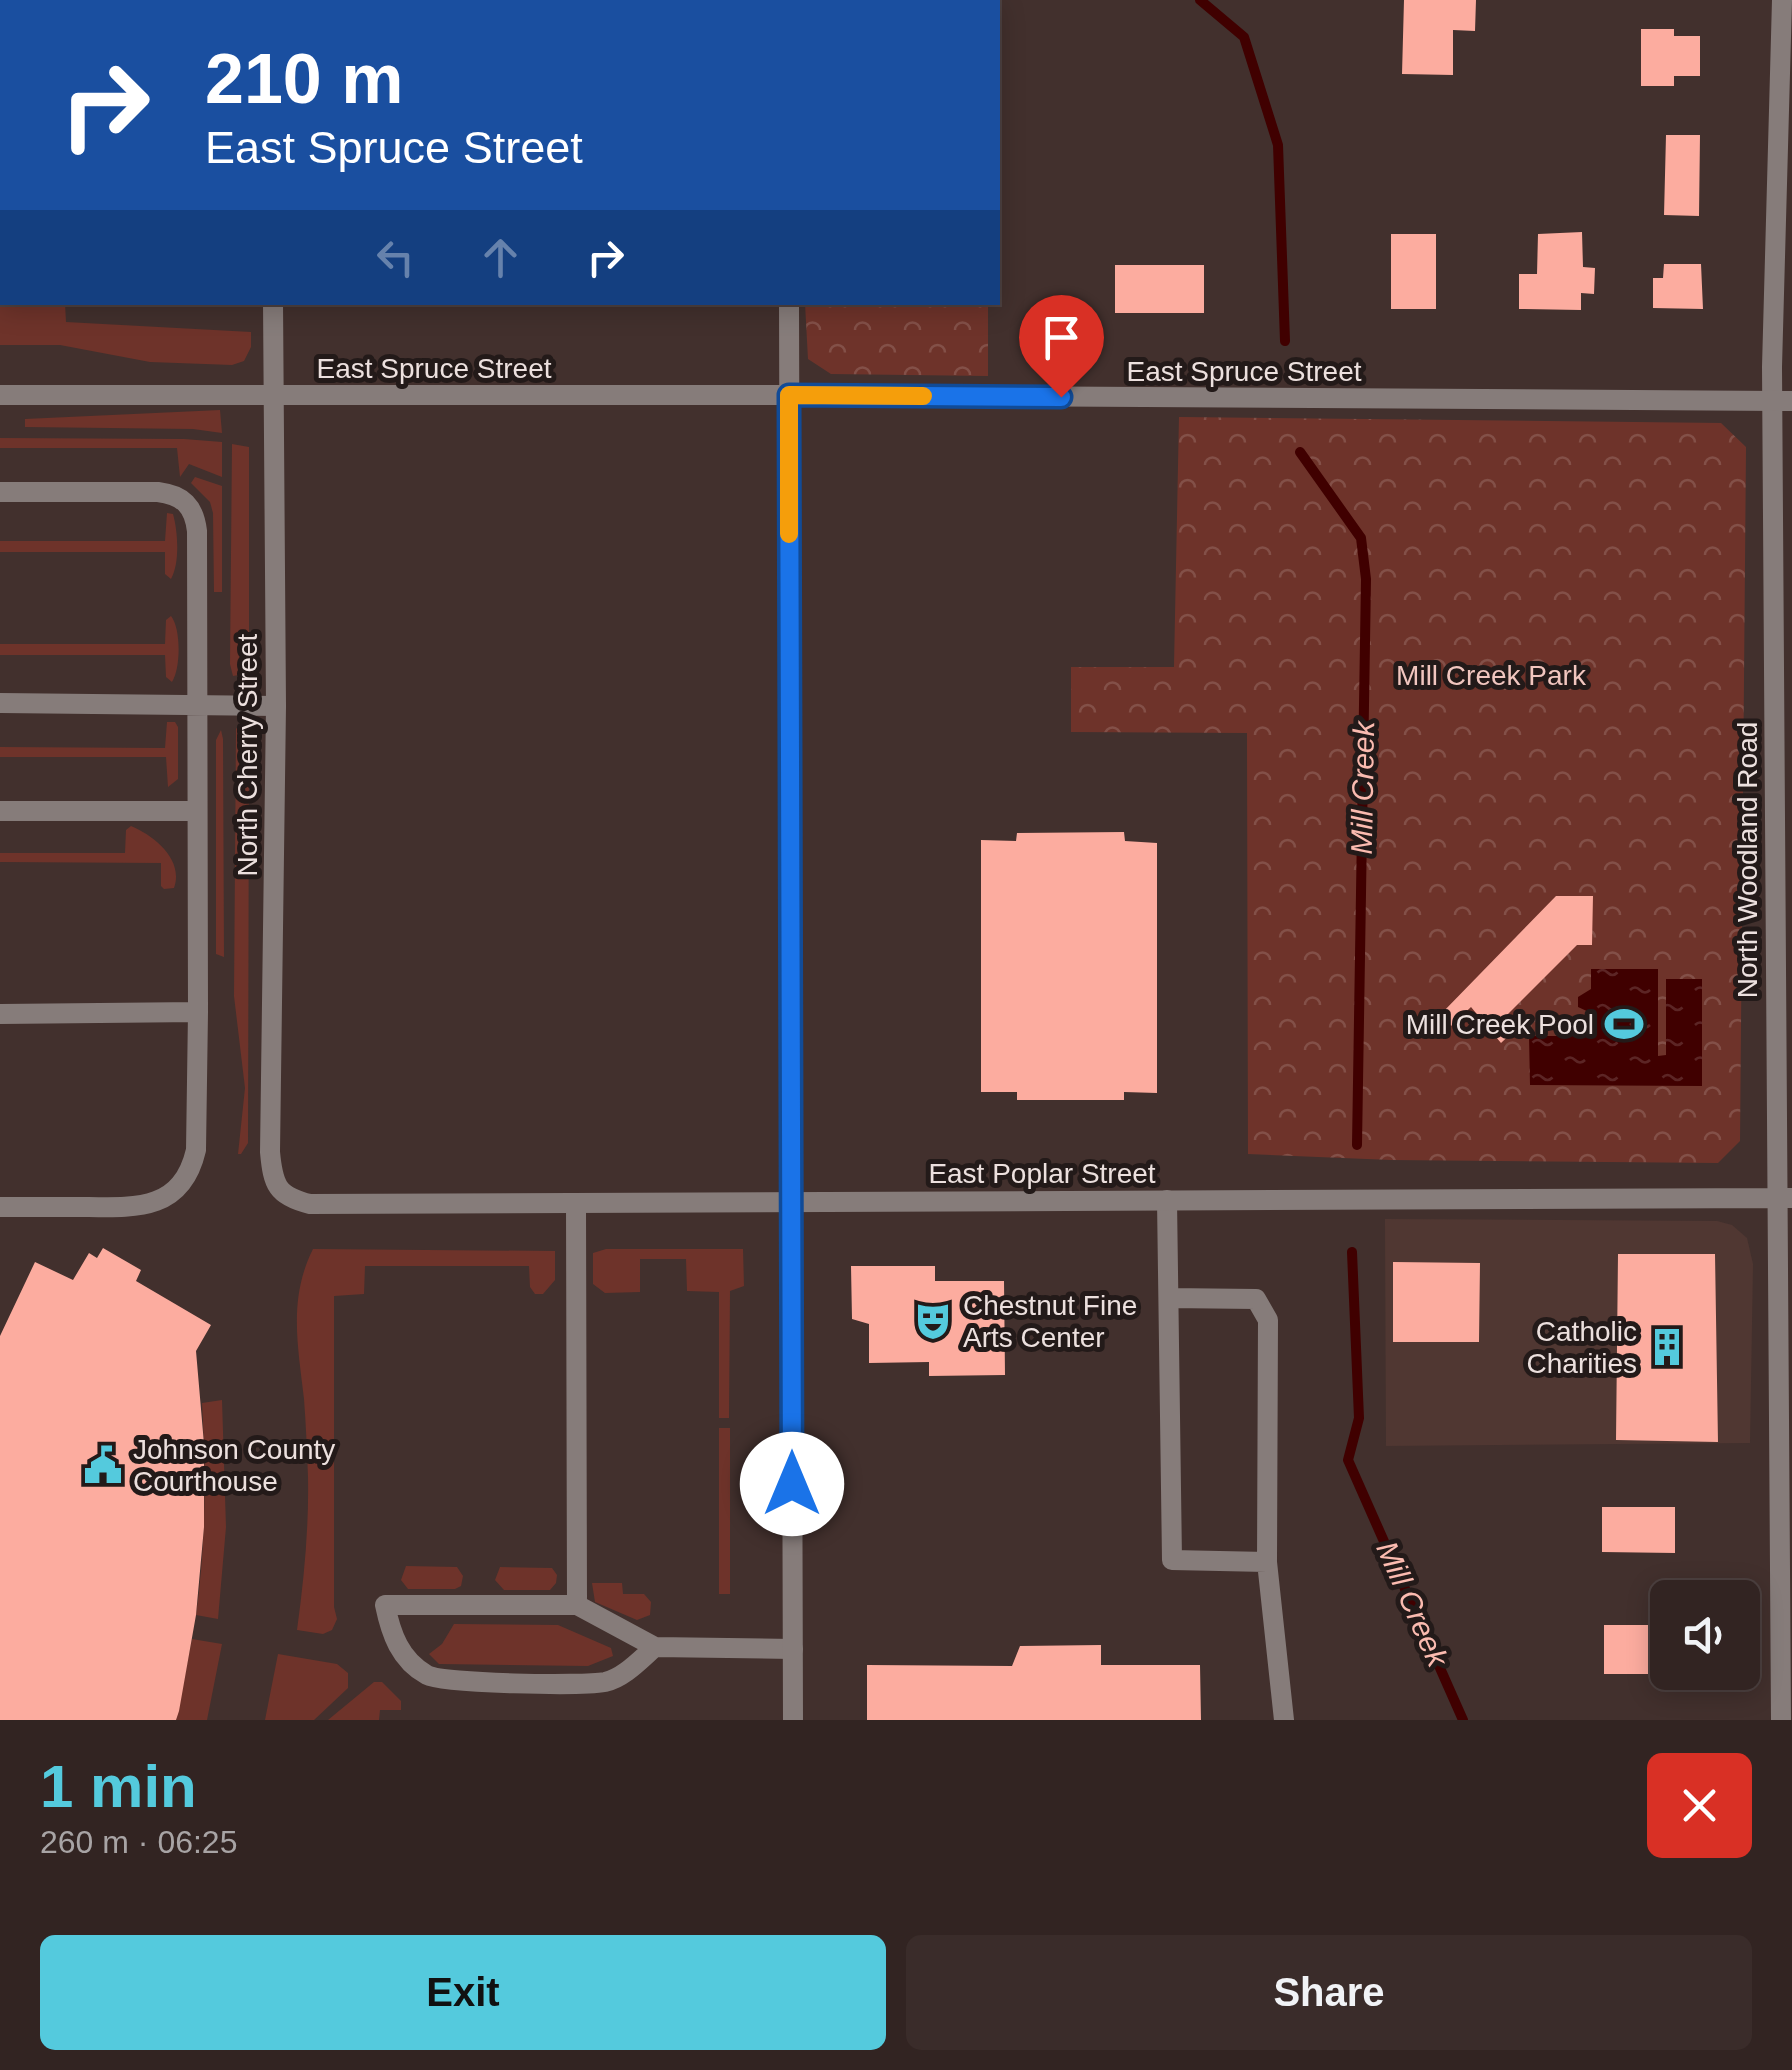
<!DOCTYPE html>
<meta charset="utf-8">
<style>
:root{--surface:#322422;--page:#3a2c2a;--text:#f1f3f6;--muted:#a8a4a5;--line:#4d4140;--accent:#54cadd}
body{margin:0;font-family:Arial,sans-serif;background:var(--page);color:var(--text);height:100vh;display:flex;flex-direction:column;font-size:38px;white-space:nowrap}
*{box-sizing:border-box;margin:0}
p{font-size:32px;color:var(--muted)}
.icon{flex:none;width:55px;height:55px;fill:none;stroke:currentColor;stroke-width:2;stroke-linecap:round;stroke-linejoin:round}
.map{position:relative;height:1720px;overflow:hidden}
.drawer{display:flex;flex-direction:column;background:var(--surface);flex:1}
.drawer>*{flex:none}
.top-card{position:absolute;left:0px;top:0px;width:1000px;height:305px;box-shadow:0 5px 25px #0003,0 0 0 2px var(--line);background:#1a4fa0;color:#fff;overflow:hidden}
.controls{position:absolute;left:1650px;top:1580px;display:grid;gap:20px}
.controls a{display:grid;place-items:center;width:110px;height:110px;border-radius:15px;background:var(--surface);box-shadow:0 5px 25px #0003,0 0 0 2px var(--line);font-size:50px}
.pin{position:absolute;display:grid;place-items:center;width:85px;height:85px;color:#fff;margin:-102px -42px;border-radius:50% 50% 50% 0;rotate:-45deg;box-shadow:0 0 10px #0007}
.pin .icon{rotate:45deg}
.me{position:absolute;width:110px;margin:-55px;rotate:0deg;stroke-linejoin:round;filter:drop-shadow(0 0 8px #0008)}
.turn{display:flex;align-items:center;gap:35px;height:210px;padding:0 40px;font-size:45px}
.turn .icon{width:130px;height:130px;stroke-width:2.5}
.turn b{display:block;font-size:70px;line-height:85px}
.lanes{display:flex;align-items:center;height:95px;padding:0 40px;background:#0003;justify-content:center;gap:50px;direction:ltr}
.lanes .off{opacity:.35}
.round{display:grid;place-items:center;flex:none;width:105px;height:105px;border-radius:15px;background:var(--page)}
.overview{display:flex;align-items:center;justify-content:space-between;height:170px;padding:0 40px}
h1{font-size:60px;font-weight:800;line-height:75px;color:var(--accent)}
.action{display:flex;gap:20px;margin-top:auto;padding:20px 40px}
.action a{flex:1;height:115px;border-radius:15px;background:var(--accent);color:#111;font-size:40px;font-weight:800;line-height:115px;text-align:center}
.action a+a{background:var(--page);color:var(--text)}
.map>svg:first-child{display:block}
.built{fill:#503732}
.grass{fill:#6e332a}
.forest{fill:url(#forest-crowns)}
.water{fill:url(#water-ripples)}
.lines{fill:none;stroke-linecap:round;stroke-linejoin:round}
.stream{stroke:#400000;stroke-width:10}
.building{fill:#fcac9f}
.service{stroke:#867c7a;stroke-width:20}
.minor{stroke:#867c7a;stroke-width:20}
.tertiary{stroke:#867c7a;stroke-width:20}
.route-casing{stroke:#114b97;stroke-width:25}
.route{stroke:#1a73e8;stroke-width:18}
.slow{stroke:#f59e0b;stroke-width:18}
.labels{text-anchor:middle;stroke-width:10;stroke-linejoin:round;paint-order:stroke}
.street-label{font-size:28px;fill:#ece0de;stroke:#231a19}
.park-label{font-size:28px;fill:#f1c6bf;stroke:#231a19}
.poi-label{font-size:28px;fill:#ece0de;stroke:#231a19;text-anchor:end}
.water-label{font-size:30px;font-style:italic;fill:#fbbbb0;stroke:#231a19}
</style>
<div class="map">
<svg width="1792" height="1720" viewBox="0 0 1792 1720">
<defs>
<pattern id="forest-crowns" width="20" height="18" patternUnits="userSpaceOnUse" patternTransform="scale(2.5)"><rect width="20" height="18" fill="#6e332a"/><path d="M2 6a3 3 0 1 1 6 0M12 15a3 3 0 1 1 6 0" fill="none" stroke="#835048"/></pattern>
<pattern id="water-ripples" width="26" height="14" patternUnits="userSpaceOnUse" patternTransform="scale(2.5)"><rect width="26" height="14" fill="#400000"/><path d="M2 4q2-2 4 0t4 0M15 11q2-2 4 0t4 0" fill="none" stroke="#5c2525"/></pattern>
</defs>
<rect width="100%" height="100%" fill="#42302d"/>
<!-- built -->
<path class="built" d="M1385 1219 1717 1221 1732 1225 1747 1238 1753 1264 1750 1443 1386 1446Z"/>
<!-- grass -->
<path class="grass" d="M0 148 2 302 65 303 66 322 251 332V347L244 361 232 365 150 362 60 345H0Z
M220 410 222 433 193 429 25 427V419Z
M0 438 184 439 222 442V477L189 464 180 477 177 448H0Z
M232 444 249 447V659L239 675 233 676 230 664Z
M195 477 222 486V592H214L213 513 210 502 191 483Z
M167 513 173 514C178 532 180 563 171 579L165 574V552H0V541H165Z
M171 616C181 628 181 668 172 682L166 677 165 655H0V644H165L166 620Z
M167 722H175L178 727V779L168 787 166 757H0V747L165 748Z
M236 728 244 734 249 745 248 1143 241 1154H238L245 1088 234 996Z
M221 730 223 739 224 957 216 954V740Z
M131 826C155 836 184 860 174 888L164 889 161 886V863L0 862V853H125L126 830Z
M313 1249 555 1251V1280L543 1294H535L530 1287 529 1266H365L364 1294 334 1296V1607L337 1619 332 1630 323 1634 297 1630C304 1579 309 1528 308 1477 307 1451 306 1425 304 1399 298 1346 288 1299 313 1249Z
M606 1249H743L744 1286 730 1291 729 1418H719V1292L687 1291 686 1259H640V1292L605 1293 593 1284V1253Z
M222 1400 226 1527 218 1619 196 1615C206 1544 206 1474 202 1403Z
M719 1428H730V1594H719Z
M406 1566 457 1567 463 1576 461 1586 455 1589H408L401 1580Z
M500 1567 552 1568 557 1575 556 1583 550 1590H504L495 1580Z
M592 1583H622L623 1594H644L651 1602 650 1615 637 1620 595 1602Z
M454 1624 558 1625 611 1648 613 1656 588 1666 439 1664 429 1654 442 1644Z
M192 1639 222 1644 207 1720H176Z
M278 1654 337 1664 348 1673V1688L314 1720H265Z
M374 1682H382L401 1701V1710H380L379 1720H328Z"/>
<!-- forest -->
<path class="forest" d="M805 303H988V376L831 374 808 359Z
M1179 417 1721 423 1746 447 1740 1141 1718 1163 1391 1160 1248 1154 1247 733 1071 732V667H1174Z"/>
<!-- water -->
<path class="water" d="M1591 969H1658V1056L1666 1055V979H1702V1086L1530 1085 1529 1036H1590L1591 1013 1578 1007V997L1591 989Z"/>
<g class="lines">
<!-- stream -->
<path class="stream" d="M1200 0 1244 37 1278 145 1285 341
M1300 452 1361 538 1366 579 1357 1145
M1352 1252 1359 1418 1348 1460 1463 1720"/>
</g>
<!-- building -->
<path class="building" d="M1404 0H1476L1475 31 1453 30V75L1402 74Z
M1641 29H1674V36H1700V76H1674V86H1641Z
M1666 135H1700L1699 216 1664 215Z
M1582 232 1583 267 1595 268 1594 294 1581 293V310L1519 309V274H1537L1538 234Z
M1391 234H1436V309H1391Z
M1664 264H1701L1703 309 1653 308V278H1663Z
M1115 265H1204V313H1115Z
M1124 832 1125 841 1157 843V1093L1124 1092V1100H1017V1092H981V840L1016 841 1017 833Z
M1556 896H1593L1592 945H1577L1507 1015 1518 1027 1501 1043 1471 1007 1451 1026 1441 1014Z
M103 1248 141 1270 136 1281 211 1325 196 1351 204 1444V1527L196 1615 179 1711 176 1720H0V1336L35 1262 73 1280 89 1253 97 1258Z
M1618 1254H1715L1718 1442 1616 1440Z
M1393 1262 1480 1263 1479 1342H1393Z
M851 1266H935V1281H1004L1005 1375 929 1376V1362L869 1363V1324L852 1319Z
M1602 1507H1675V1553L1602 1552Z
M1604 1625H1668V1674H1604Z
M1101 1645V1665H1200L1201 1720H867V1665L1012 1666 1020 1646Z"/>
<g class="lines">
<!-- service -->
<path class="service" d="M0 127H2
M0 492H158C183 495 194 506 197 531L198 1012 0 1014
M0 703 276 706
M0 811H197
M1167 1200 1172 1560 1267 1562
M576 1203 577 1605
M0 1207C29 1207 57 1207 86 1207 138 1208 182 1210 196 1150L198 1012
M1169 1298 1256 1299 1268 1320 1267 1562 1284 1720
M385 1605H577L655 1647C641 1659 624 1678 605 1682 583 1686 444 1684 427 1675 400 1660 391 1634 385 1605Z
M655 1647 793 1649"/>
<!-- minor -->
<path class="minor" d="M789 0V2
M270 2V0
M273 302 276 706 270 1152C273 1185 277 1196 310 1204L1792 1198
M789 302 793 1720
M1781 1720 1772 367 1782 0"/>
<!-- tertiary -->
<path class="tertiary" d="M0 395H823L1792 401"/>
</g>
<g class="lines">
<!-- route casing -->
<g class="route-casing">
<path id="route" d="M792 1484 789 395 1061 397"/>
</g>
<!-- route -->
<use href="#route" class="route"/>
<!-- slow -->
<path class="slow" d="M789 534V395L923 396"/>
</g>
<!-- icons -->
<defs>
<g id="stadium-bare" transform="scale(3)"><path d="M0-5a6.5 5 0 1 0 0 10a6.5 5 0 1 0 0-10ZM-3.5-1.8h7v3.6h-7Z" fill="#54cadd" stroke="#231a19" stroke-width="2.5" paint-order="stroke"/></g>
<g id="theatre-bare" transform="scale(3)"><path d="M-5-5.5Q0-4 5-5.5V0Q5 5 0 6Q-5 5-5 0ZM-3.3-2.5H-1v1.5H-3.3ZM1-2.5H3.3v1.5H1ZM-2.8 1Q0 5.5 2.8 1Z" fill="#54cadd" stroke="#231a19" stroke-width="2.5" paint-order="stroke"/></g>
<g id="building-bare" transform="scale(3)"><path d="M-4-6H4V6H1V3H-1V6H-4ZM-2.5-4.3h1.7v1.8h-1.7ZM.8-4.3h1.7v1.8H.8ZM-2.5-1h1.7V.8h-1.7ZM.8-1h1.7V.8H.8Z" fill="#54cadd" stroke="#231a19" stroke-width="2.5" paint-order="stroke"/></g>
<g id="civic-bare" transform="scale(3)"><path d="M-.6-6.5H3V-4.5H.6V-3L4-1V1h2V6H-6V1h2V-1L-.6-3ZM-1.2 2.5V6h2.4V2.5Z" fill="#54cadd" stroke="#231a19" stroke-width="2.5" paint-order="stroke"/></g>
</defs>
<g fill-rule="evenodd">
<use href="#stadium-bare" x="1624" y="1024"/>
<use href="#theatre-bare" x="933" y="1321"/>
<use href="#building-bare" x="1667" y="1347"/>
<use href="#civic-bare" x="103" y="1465"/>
</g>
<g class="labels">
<!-- street labels -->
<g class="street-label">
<text x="434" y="378">East Spruce Street</text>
<text x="1244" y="381">East Spruce Street</text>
<text transform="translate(247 755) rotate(-90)" y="10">North Cherry Street</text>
<text transform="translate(1747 860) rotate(-90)" y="10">North Woodland Road</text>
<text x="1042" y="1183">East Poplar Street</text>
</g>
<!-- park labels -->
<g class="park-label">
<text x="1491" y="685">Mill Creek Park</text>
</g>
<!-- poi labels -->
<g class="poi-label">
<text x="1594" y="1034">Mill Creek Pool</text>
<text x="963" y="1315" text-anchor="start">Chestnut Fine<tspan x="963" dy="32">Arts Center</tspan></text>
<text x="1637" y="1341">Catholic<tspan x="1637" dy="32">Charities</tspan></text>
<text x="133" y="1459" text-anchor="start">Johnson County<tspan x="133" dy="32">Courthouse</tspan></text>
</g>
<!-- water labels -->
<g class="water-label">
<text transform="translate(1363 788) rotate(-89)" y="10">Mill Creek</text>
<text transform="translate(1412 1604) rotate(66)" y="10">Mill Creek</text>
</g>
</g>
</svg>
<div class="controls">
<a><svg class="icon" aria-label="sound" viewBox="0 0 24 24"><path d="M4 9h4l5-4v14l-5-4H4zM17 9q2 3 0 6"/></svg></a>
</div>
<div class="pin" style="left:1061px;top:397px;background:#d93025"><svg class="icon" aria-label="arrive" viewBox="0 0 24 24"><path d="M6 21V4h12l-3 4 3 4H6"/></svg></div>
<svg class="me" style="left:792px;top:1484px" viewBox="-20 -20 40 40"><circle r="19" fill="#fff"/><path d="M0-13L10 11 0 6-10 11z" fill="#1a73e8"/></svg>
<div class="top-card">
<div class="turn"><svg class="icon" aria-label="right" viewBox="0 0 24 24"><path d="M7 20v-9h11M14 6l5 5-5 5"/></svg><div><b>210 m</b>East Spruce Street</div></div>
<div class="lanes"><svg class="icon off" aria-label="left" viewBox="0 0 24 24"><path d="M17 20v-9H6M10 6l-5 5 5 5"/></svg><svg class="icon off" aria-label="ahead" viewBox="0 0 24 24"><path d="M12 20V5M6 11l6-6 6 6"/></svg><svg class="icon" aria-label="right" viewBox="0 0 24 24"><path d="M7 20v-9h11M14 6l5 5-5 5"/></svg></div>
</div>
</div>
<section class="drawer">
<div class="overview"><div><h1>1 min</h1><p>260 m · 06:25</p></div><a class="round" style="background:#d93025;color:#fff"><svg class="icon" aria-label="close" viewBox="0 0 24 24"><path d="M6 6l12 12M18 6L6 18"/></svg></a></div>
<div class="action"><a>Exit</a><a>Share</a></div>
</section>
